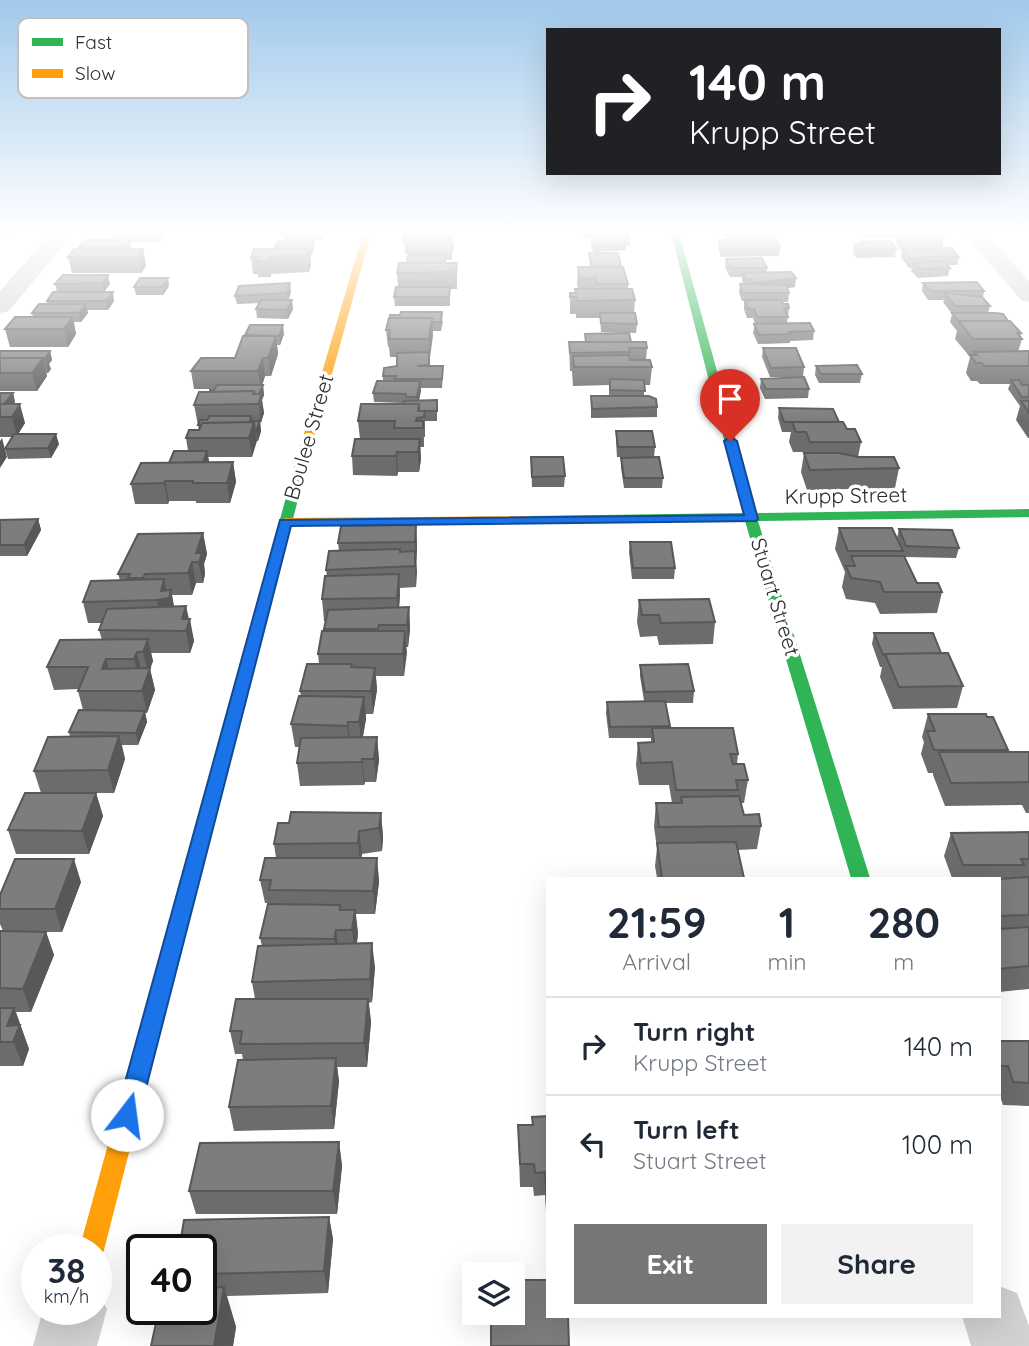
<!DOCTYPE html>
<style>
:root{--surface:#fff;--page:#f2f2f3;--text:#1f2937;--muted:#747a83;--line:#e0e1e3;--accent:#767676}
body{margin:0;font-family:Quicksand,sans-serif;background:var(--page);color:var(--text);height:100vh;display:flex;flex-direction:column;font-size:26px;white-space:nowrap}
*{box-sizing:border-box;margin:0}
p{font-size:23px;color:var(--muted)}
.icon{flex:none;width:38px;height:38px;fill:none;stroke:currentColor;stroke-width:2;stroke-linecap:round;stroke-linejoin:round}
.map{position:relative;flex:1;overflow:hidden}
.sheet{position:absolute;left:546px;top:877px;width:455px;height:441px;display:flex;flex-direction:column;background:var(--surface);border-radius:0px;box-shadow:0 7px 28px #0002}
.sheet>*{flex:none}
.guide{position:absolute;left:546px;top:28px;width:455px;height:147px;border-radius:0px;box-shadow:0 7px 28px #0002;background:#202124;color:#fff;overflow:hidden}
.fabs{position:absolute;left:462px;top:1262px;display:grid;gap:14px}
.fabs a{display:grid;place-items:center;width:63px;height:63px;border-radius:0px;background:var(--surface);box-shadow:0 7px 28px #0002;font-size:35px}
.speed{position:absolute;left:21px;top:1234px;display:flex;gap:14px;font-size:35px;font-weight:700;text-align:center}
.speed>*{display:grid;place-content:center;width:91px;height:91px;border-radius:50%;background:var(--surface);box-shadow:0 7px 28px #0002;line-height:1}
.speed small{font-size:18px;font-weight:400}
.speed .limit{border:4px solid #111;border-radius:10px;background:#fff;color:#111}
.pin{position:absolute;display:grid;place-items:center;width:60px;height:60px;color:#fff;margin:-72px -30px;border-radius:50% 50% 50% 0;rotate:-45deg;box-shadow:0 0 7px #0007}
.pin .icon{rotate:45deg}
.me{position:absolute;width:77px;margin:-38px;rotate:15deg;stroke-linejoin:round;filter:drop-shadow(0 0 5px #0008)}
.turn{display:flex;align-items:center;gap:24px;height:147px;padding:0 28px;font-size:32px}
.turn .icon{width:91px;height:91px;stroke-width:2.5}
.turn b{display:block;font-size:49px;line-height:60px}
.eta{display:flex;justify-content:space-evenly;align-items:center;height:119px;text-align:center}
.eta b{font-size:42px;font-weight:700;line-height:49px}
.primary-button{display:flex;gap:14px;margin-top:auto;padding:14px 28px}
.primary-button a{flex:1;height:80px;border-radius:0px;background:var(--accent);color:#fff;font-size:28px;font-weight:700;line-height:80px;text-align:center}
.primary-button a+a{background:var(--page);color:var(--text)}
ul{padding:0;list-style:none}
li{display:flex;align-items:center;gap:21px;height:98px;padding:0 28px;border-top:2px solid var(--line)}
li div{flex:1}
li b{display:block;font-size:26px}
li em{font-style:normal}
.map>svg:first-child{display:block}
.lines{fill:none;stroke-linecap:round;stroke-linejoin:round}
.street{fill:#d1d1d1;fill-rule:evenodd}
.fast{fill:#30b455;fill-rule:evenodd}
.slow{fill:#ff9f0a;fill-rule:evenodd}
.wall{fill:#6c6c6c}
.shaded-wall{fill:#585858}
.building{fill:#7d7d7d;stroke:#585858;stroke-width:2}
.route{fill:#1a73e8;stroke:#114b97;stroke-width:2}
.labels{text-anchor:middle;stroke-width:7;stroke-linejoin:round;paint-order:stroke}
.street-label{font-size:21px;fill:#2c2c2c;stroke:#fff}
.key{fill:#fff;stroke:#c0c0c0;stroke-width:2}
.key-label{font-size:19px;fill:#2c2c2c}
</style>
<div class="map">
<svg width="1029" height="1346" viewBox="0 0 1029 1346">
<rect width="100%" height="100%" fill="#fff"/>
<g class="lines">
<!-- street -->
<path class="street" d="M51 233H73L9 311 0 313V291Z
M964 233H986L1029 281V302L1021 300Z
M96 1286 107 1309 97 1346H33L43 1309H96Z
M999 1286 1017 1293 1029 1326V1346H971L962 1316H999Z"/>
<!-- fast -->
<path class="fast" d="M671 233H679L756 513 1029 509V517L758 521 870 878H851L745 521 530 524 523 520 530 516 743 513Z
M302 457 308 461 174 977 171 983 164 985 157 983 154 977 296 461Z"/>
<!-- slow -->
<path class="slow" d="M363 233H371L308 461 306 464H298L296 461Z
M530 516 537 520 535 523 285 526 278 522 285 518Z
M164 969 171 971 174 977 104 1250 100 1259 96 1260V1250H79L154 977 157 971Z"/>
</g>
<!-- wall -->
<path class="wall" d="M0 233H16L13 236H0Z
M284 233H323V240H315V243H314V249L310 256 311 265 309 272 271 274V277H258V274H253L251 258 274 249 284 241Z
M452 233V260H446V263H457V289H450V306H395L394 297 398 287 397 273 407 263V247H404L403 239Z
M582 233H614L630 238V246H626V250L593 252 591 244V238H583Z
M723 233H774L780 248 779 256 721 257 718 248 719 240H740L739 239H726Z
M862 233H895L894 237H865Z
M897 233H940L944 238 942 249 959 257 957 265H947L950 268 948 276 918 278 911 271 912 268H909L901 257 902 249H909H900L895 243Z
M113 234H165L160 242H130V249H143L146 266 141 273H72L68 257 79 249V247L114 240Z
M861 242 896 249 895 257 856 258 853 253 854 244H861Z
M589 253 621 267 628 284V289L635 300 634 313 637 324 636 333 601 332 600 318H576V314H570V293H575V289H578L577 284 578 267H590Z
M726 259 767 268 766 272 795 287 787 288 789 293 788 302H782L783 304 789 308 787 323 814 331 813 340 790 341V343L758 344 753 333 755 324 753 318H747L744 309V301H742L739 293 740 284H743L742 281V277H730L725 267Z
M923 283 984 291 983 297 990 306 988 313 1008 321 1021 333 1020 337 1022 339 1018 352 1029 351V384H1021L1029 385V438H1028L1016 420 1020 406 1008 389 1010 384H980L977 381H971L966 373 970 357 955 339 957 331 950 322 952 314 943 302 944 300H928L922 291Z
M55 284H110L104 292 114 301 108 310H87L88 313 81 322H74L76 334 68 347H10L5 329 33 317 32 313 47 304V301L57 292Z
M169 286 163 295H136L134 287Z
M291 292 288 300 293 309 288 319 257 318 256 309 259 303 237 304 235 296Z
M443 321 441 331H433L429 357V366L443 375 442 388H421L419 400H437V421H425V437H424V447H420L421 459 419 472H398L397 476 353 475 352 456 360 439 358 421 403 404V403L374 402 373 393 383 381V376L397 366V357H390L389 347H388L386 330Z
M284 334 280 345H277L278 354 271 376H265L262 385H263L264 395 262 400 264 413 260 423 261 431 258 441H256L252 457H208L209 462H233L236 482 230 503H196V501H169L168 504H135L131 484 188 451 186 438 199 430 194 405 210 392 215 389H194L191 371 235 358 243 336Z
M585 334 631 342 647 348 646 360 652 367 650 385H644V396L657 407V417L591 418V396H609V385L573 386 572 371H570L569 342H585Z
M763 348 804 367 803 377H770L762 357Z
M0 351H50L52 360 49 364 51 369 48 373H46L47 376 37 391H0Z
M816 366 862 374 860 383H819L815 375Z
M761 379 809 389 808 398 765 399 760 388Z
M0 393H13L15 402 14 404 25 423 18 434 59 444 51 458 8 459 5 449 13 437H0Z
M779 408 839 422 861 442 858 457 899 468 895 488 807 490 801 472 804 453 803 452H793L789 442 791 432H782L778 418Z
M616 431 655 447 654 457H617L616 441Z
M531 457 565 476 564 487H532Z
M621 458 663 478 662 488H624L621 468Z
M38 519 41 530 27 556H0V520Z
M416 525 417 546 416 587 400 588 399 608 409 607 410 629 408 647H406L404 676H376L377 690 373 714H366V719L363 737H377L379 760 376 782H365L364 785 300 786 297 763 299 747H295L291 724 301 696 300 691 319 664 318 654 325 631 326 621H324L322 599 327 576 326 570 339 551 338 543Z
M839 528 897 538 899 529 959 548 956 558 905 557 917 583 942 592 937 613 880 614 875 603 846 599 842 587 845 572 835 549Z
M203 533 207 554 204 564 205 574 203 583H196L192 595H172L174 607 186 606 194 641 190 653H151L153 661 150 669 155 690 147 713H145L147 722 138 745H122L125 759 114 793H96L103 816 89 854H16L8 830 41 793 34 771 70 737 69 732 83 710 78 691 79 689 54 690 47 667 102 640 99 630 102 623H88L83 602 120 580 118 574Z
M630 542 675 568 674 579H632L629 552Z
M639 600 715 622 713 644 659 645 657 636 640 637 637 622Z
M874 633 941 653 963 686 957 708 893 709 880 677 882 667H880L872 644Z
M640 665 694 691 693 703H666L670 728 738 754 737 764 748 780 744 803H741L744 815 761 826 757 849 737 850 744 878H657L655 866 657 848 654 827 656 803H672L669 785H639L636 765 638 743 651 742V738H609L606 713 607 702 644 701 640 676Z
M928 714 1008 750V752H1029V813H1026L1022 805 945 806 933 775V773H928L921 754 924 742 922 737Z
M381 813 383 837 382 851 362 854 361 858H377L379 882 375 914H356L358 934 357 943 375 967 372 1002 369 1003 371 1022 367 1067H337L339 1081 334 1129 234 1131 229 1107 243 1060 242 1054H235L230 1031 255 999 252 982 262 946 260 938 271 904V903H265L260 880 276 858 274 844 289 823Z
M1029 832V989L999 992V878H952L944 856 951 833Z
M81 882 62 932H46L54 955 31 1012H16L29 1049 23 1066H0V931H3L0 924V895Z
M999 1041H1029V1106L1003 1105 999 1093Z
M548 1116V1226L547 1227 545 1195 534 1196 533 1187H520L518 1125H532Z
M339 1142 342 1166 337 1214H196L189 1191Z
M329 1217 333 1239 328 1293 227 1296 236 1327 233 1346H151L201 1309V1250Z"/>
<!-- shaded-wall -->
<path class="shaded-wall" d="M159 233H165V234L160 242Z
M130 240 131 248 126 256 125 247Z
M313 241 314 249 311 256V248Z
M626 242V250L593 252 594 244Z
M143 249 146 266 141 273 138 257Z
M310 249 311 265 309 272 308 256Z
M270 257 271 274V277L269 261Z
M108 275 110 284 104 292 103 283Z
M168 278 169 286 163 295 162 287Z
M796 278 795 287 753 291 754 283Z
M290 283 291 292 288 302 287 293Z
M113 292 114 301 108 310 106 301Z
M292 300 293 309 288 319 287 310Z
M86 304 88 313 81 322 79 313Z
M72 317 76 334 68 347 64 329Z
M432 318 433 336 430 357 429 339Z
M283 325 284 334 280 345 279 336Z
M276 336 278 354 271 376 268 358Z
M50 351 52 360 49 364 51 369 48 373 44 360Z
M43 358 47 376 37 391 32 373Z
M263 358 265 376 261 389 258 371Z
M420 381 421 391 418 406 417 397Z
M263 385 264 395 262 400 264 413 261 423 258 398Z
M13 393 15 402 5 417 2 407Z
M20 404 25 423 17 436 12 417Z
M251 416 253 425 254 422 257 441 252 457 249 438 250 421Z
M260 421 261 431 258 441 256 431Z
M56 434 59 444 51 458 48 448Z
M2 438 7 457 0 468V441Z
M420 439 421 459 419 472 418 452Z
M207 451 209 461 203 478 201 468Z
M397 452 398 472 397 476 396 456Z
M233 462 236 482 230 503 227 483Z
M165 481 169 501 168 504 164 483Z
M38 519 41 530 27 556 24 545Z
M416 525 417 546 416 563 415 542Z
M203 533 207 554 204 564 205 574 203 583 196 553Z
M415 551 417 572 416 587 415 566Z
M192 562 196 583 192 595 188 573Z
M399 574 400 596 398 620 397 598Z
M164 579 168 598 171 590 175 612 161 621 157 600Z
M186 606 189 622 190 619 194 641 190 653 186 631 182 619Z
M409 607 410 629 408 647 407 625Z
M405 631 407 653 404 676 403 654Z
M148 639 153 661 150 669 155 690 147 713 142 691 148 673 143 652Z
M137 652 142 674 139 681 134 659Z
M106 659 112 681 102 669Z
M375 668 377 690 373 714 371 691Z
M364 697 366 719 361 745 359 722Z
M145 711 147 722 138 745 136 733Z
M348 722 351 745 350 748 347 726Z
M119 736 125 759 114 793 108 770Z
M377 737 379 760 376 782 374 759Z
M362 759 365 782 364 785 362 762Z
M96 793 103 816 89 854 82 831Z
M381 813 383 837 382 851 379 828Z
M359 831 362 854 360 867 358 843Z
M377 858 379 882 375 914 373 891Z
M74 859 81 882 62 932 55 909Z
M355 910 358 934 355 953 352 930Z
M336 930 339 953 337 962 334 939Z
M46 932 54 955 31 1012 23 989Z
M372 943 375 967 372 1002 370 979Z
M368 999 371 1022 367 1067 364 1043Z
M14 1008 29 1049 23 1066 7 1026Z
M336 1058 339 1081 334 1129 331 1106Z
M339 1142 342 1166 337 1214 333 1191Z
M329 1217 333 1239 328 1293 324 1271Z
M224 1287 236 1327 233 1346H214Z"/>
<!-- building -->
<path class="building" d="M114 233H159V234H113Z
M284 233H314V235H284Z
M404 233H452L451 238 403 239Z
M598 233 629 234 630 238H625L626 242 594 244 592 236H599Z
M741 233H774L780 248 722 249 719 240H745Z
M903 233H940L944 238H916L912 233Z
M84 240H130L125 247H79Z
M278 241H313L311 248 274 249Z
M891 241 896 249H857L854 244H863L861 242Z
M408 243H453L452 252H406Z
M951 248 959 257H922L923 259H911L902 249Z
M74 249H143L138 257H68Z
M254 249H310L308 256 270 257 269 261H256L257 257 251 258Z
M589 253H618L621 267H592Z
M445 254V263H407L408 256Z
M762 258 767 268H731L726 259Z
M943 261 950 268 920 269 913 263Z
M399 263H457L456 272 397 273Z
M578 267H623L628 284H597L596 278 580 279Z
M791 272 796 278 754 283 752 279 747 280 743 273Z
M63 275H108L103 283 55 284Z
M140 278H168L162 287H134Z
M977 282 984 291H930L923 283Z
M290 283 287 293 235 296 239 286Z
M740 284 786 285 789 293H743Z
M396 287H450L449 297H394Z
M575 289H632L635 300 577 301 576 297H570V293H576Z
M53 292H113L106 301H47Z
M945 293 982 297 990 306H955Z
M261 300H292L287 310 256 309Z
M745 300H781L783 304H788L789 308H784L788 317H757L754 309H748Z
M39 304H86L79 313H32Z
M401 312H442L441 322H432V318H390V315H400Z
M600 313H635L637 324 601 323Z
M952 313H995L1003 314 1008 321H959V322Z
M15 317H72L64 329H5Z
M389 318H432L429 339H389L390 330H386Z
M959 321H1010L1021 333H1017L1022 339H973Z
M810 323 814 331 789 332 791 334 759 335 754 324Z
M250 325H283L279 336 245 335Z
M629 333 631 342H586L585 334Z
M243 336H276L268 358H263L258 371H191L201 358H235Z
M569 342H646L647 348H629L630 352 570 353Z
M763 348H796L804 367 771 368Z
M0 351H50L44 360H48L45 364H44L43 358H0Z
M1029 351V366H984L982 363H976L970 355H977L974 352Z
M429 352V365L417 366H443L442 379H395L396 376H383L384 368 397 366V353Z
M629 355 630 360H650L652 367H574L573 356Z
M0 358H43L32 373H0Z
M857 365 862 374H821L816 366Z
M804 377 809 389H766L761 379Z
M610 379 644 380 645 391 610 390Z
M1011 380H1019L1022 385H1029V397H1022Z
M377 381H420L417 397H406V394L373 393Z
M217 385H263L259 394H255L254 391 210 392V390H214Z
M254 391 253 394H261L259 404 194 405 199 392Z
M0 393H13L4 404H0Z
M591 396H649L656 399 657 407 592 409Z
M437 400V411H419V404H403L404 401Z
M1021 401H1029V413Z
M0 404H20L12 417H0Z
M361 404H419L418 411H425L424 417 417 418 416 421H423V428H394L395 421H358Z
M779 408 833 409 839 422H784Z
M210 416H251L250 421H260L256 431H255L254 422 202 423 201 425H198L200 420H207Z
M254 422 249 438H186L189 430H199L202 423Z
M792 422H843L847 429H855L861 442H810L806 432H796Z
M616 431H652L655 447H618Z
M14 434H56L48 448 5 449Z
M355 439H420L418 452H397L396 456H352Z
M174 451H207L203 462 169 463Z
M804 453H839L859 457H894L899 468 810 470Z
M531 457H563L565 476 532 477Z
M659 457 663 478H624L621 458Z
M233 462 227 483H193V481H165L164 483 131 484 141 463Z
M38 519 24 545H0V520Z
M416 525 415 542 338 543 341 526Z
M839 528H892L903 551H848Z
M899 529 952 530 959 548 906 546Z
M203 533 196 553H202L199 562H192L188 573 145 574 143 578H128L130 574H118L138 534Z
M630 542H671L675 568H633Z
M400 549V552L415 551V566L326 570 329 551Z
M851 556H904L917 583H938L942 592H884L880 582 851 578 846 566H855Z
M399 574 397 598 322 599 325 576Z
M164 579 161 591 171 590 169 598 157 600 83 602 91 581Z
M709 599 715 622 661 623 659 615H642L639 600Z
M186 606 182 619H190L186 631 99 630 107 609Z
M409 607 407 625H379L378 629H324L328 610Z
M322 631H405L403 654H318Z
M874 633H933L941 653 885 654V655H883Z
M148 639 143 652H137L134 659H106L102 669 150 668 142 691H78L88 667H47L60 640Z
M948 653 963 686 899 687 885 654Z
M307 664H352L351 667 375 668 371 691H300Z
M688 664 694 691 645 692 640 665Z
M299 696 364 697 359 722H348L347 726 291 724Z
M665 701 670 726 610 727 607 702Z
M79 710 145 711 136 733 69 732Z
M928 714H986L987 717H993L1008 750H934L927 731H935Z
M652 728H733L738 754H730L733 764H744L748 780H736L738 790H676L672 762 641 763 638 743 654 742Z
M119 736 108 770 34 771 48 737Z
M377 737 374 759H362V762L297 763 301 738Z
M939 752H1029V782L951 783Z
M25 793H96L82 831 8 830Z
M739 796 744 815 759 814 761 826 659 827 656 803H682L681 797Z
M291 812 381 813 379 828 359 831 358 843 274 844 278 823H289Z
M1029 832V859H1021L1024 865H963L951 833Z
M736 842 744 878H662L657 843Z
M265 858H377L373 891 269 890 271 880H260Z
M15 859H74L55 909H0V895Z
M1029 877V915L999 916V879Z
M268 904 340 905V910H355L352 930H336L334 939 260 938Z
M1029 927V966L999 969V929Z
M0 931 46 932 23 989 0 988Z
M372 943 370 979 252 982 258 946Z
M236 999H368L364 1043 240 1044 242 1031H230Z
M0 1008H14L7 1026 20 1025 13 1042H0Z
M999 1041H1029V1083L1013 1082 1008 1066H999Z
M336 1058 331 1106 229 1107 238 1060Z
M548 1116V1204H547L545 1172 535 1173 534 1164H520L518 1125H533L532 1117Z
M339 1142 333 1191H189L200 1143Z
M329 1217 324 1271 201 1274V1250H179L184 1220Z
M513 1280H548V1316H568L569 1346H491V1312H513Z
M224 1287 214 1346H151L159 1309H201V1288Z"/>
<!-- sky -->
<linearGradient id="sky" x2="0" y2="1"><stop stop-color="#a1c9eb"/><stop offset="0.55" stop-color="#fff"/><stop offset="1" stop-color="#fff" stop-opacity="0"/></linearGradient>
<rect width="1029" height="421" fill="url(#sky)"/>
<!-- route -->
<path class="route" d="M730 437 737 441 758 519 756 521 291 526 139 1115 135 1122 127 1125 119 1122 116 1115 280 520 744 515 724 441Z"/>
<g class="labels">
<!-- street labels -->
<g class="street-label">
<text transform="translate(309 437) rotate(-74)" y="7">Boulee Street</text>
<text transform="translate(846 496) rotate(-1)" y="7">Krupp Street</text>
<text transform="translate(775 597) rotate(73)" y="7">Stuart Street</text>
</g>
</g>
<!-- legend -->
<rect x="18" y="18" width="230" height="80" rx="10" class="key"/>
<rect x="32" y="38" width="31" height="8" fill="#30b455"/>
<rect x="32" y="69" width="31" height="9" fill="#ff9f0a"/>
<g class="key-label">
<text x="75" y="49">Fast</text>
<text x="75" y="80">Slow</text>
</g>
</svg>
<div class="fabs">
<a><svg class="icon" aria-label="layers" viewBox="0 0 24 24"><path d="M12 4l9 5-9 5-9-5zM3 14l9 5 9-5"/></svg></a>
</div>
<div class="speed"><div>38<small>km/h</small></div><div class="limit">40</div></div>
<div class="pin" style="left:730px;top:441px;background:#d93025"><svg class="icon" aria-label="arrive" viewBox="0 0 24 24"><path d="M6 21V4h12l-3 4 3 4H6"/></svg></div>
<svg class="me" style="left:127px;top:1115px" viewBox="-20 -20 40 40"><circle r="19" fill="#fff"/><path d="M0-13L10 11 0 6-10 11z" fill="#1a73e8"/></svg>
<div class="guide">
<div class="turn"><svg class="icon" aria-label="right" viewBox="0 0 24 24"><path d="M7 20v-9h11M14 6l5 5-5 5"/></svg><div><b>140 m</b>Krupp Street</div></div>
</div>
<section class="sheet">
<div class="eta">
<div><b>21:59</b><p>Arrival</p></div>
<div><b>1</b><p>min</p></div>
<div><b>280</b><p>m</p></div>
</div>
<ul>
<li><svg class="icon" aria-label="right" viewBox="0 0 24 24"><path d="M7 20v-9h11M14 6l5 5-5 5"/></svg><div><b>Turn right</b><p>Krupp Street</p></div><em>140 m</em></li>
<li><svg class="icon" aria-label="left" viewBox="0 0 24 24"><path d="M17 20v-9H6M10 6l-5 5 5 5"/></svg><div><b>Turn left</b><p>Stuart Street</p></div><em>100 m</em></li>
</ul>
<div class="primary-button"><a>Exit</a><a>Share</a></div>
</section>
</div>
